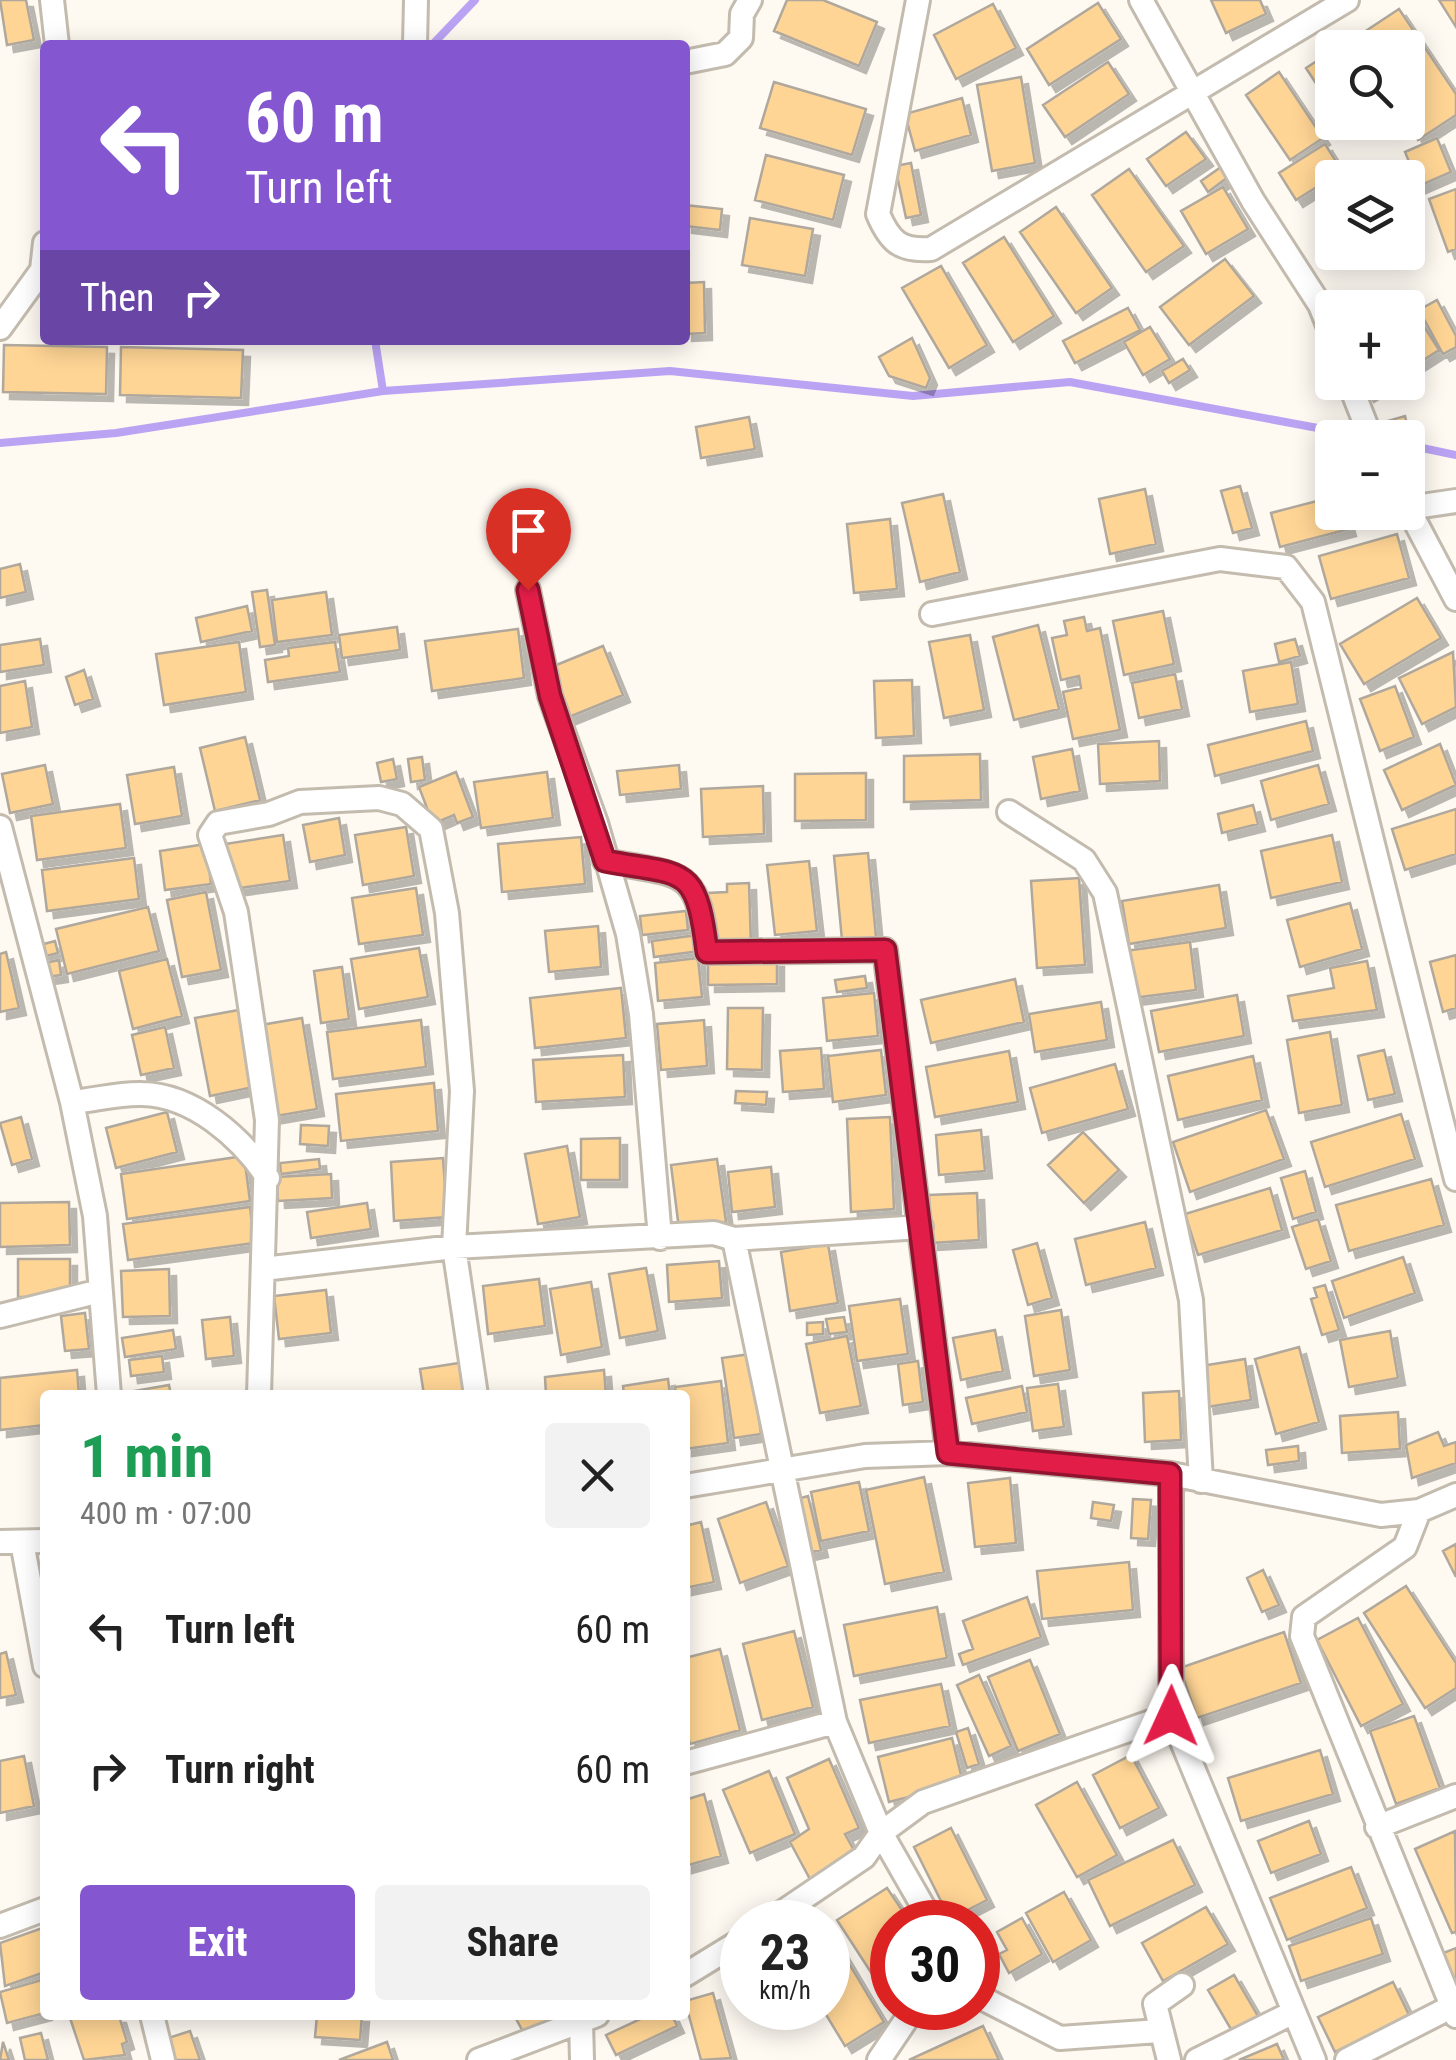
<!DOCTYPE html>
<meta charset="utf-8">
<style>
:root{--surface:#fff;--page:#f2f2f2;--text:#222;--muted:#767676;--accent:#8457d0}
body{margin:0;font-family:"Roboto Condensed",sans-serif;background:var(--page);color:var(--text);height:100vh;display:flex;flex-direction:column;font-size:38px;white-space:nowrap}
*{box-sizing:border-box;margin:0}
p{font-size:32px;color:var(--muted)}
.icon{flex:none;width:55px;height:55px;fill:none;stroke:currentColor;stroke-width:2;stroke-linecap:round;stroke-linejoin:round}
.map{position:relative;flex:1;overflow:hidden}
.drawer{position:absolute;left:40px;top:1390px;width:650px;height:630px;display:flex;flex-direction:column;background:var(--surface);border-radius:10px;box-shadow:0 5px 25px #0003}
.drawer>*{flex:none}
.banner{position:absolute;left:40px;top:40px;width:650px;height:305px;border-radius:10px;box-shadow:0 5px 25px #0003;background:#8457d0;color:#fff;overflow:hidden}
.controls{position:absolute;left:1315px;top:30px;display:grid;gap:20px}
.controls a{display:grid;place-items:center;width:110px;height:110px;border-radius:10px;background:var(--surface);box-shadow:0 5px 25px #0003;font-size:50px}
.speed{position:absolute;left:720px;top:1900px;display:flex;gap:20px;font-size:50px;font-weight:700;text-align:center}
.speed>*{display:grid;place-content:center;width:130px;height:130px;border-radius:50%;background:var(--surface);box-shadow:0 5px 25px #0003;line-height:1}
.speed small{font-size:25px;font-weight:400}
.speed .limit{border:15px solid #d22;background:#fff;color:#111}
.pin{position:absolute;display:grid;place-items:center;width:85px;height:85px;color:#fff;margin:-102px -42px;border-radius:50% 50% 50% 0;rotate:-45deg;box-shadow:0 0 10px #0007}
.pin .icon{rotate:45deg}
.me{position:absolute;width:110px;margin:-55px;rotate:1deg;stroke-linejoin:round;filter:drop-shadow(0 0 8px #0008)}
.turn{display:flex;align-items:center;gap:35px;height:210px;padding:0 40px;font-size:45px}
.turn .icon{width:130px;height:130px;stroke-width:2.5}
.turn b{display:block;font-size:70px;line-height:85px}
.then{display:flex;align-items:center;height:95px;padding:0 40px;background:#0003;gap:20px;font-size:38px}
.round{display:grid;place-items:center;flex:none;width:105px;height:105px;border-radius:10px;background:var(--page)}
.head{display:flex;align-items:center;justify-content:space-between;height:170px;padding:0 40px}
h1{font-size:60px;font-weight:700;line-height:75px;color:#1e9e55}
.button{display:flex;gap:20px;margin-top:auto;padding:20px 40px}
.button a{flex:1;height:115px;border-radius:10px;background:var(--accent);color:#fff;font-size:40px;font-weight:700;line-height:115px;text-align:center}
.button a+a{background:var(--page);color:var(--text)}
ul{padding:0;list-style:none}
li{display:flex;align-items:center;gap:30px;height:140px;padding:0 40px}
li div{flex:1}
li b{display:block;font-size:38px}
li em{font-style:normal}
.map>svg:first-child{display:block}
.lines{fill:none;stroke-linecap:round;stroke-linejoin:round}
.stream{stroke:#bba3f4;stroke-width:8}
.building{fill:#ffd595;stroke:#b0a89c;stroke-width:2.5;filter:url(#shadow)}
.street-casing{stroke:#c3bbae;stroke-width:28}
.street{stroke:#fff;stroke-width:22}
.route-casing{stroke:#92132f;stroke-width:25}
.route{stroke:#e11d48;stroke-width:18}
</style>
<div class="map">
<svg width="1456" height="2060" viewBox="0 0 1456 2060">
<defs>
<filter id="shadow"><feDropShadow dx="7" dy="7" stdDeviation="0" flood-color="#0004"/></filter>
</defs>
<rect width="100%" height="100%" fill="#fef9f1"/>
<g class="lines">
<!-- stream -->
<path class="stream" d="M432 45 475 0
M375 340 383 391
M0 443 116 433 383 391 670 371 913 396 1070 382 1366 437
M1408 445 1456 455"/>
</g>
<!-- building -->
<path class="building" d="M0 0H26L34 40 7 45Z
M787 0H823L877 22 859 66 774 31Z
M1211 0H1260L1266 14 1226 33Z
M1439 0H1456V27Z
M1098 3 1121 39 1049 85 1027 49Z
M993 4 1016 48 956 79 934 35Z
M1399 9 1456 94V115L1418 140 1407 122 1408 48H1357L1352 40Z
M1332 51V108L1306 68Z
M1108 62 1129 94 1065 137 1043 105Z
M1279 72 1323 138 1290 160 1246 95Z
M1021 77 1035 163 992 171 977 85Z
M774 82 866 109 852 155 760 128Z
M962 98 971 135 915 151 905 114Z
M1186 132 1206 159 1166 186 1147 159Z
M1437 138 1451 172 1419 186 1405 152Z
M1325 144 1342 171 1296 200 1279 173Z
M766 155 844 175 833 220 755 200Z
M911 163 921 215 906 218 895 166Z
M1221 167 1228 177 1208 192 1201 181Z
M1129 169 1184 246 1146 272 1092 195Z
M1223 187 1248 229 1206 254 1181 211Z
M1456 189V249L1448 252 1429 199Z
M685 205 722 209 720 230 685 226Z
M1056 207 1112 288 1076 313 1020 232Z
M750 218 813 229 805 276 742 265Z
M1004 237 1054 316 1013 342 963 263Z
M1225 259 1254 296 1189 345 1160 307Z
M941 266 987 345 949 368 902 288Z
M704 282 705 333 685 334V283Z
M1437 300 1456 336V347L1443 354 1419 310Z
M1128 308 1140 330 1075 363 1063 341Z
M1415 312 1439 350 1408 370V317Z
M1150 327 1170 359 1143 375 1124 342Z
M912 338 930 378 926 388 889 376 879 357Z
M4 345 107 347 106 394 3 392Z
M121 347 243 350 241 398 120 395Z
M1183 359 1190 370 1169 383 1162 371Z
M1359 382H1387L1367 395Z
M1405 416 1409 434 1388 438 1384 422Z
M749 417 755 449 701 458 696 427Z
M1240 486 1252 528 1233 533 1221 491Z
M1145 489 1156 544 1110 554 1099 499Z
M943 494 960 572 920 582 902 503Z
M1332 497V512H1344L1349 529 1280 547 1271 513Z
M890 519 897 589 854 593 847 524Z
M1397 534 1409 578 1331 599 1319 556Z
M20 564 26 592 0 598V569Z
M267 590 275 645 260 647 252 592Z
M326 592 332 635 277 642 272 600Z
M1417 598 1441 638 1364 684 1340 644Z
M247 606 252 631 201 642 196 618Z
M1163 611 1174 664 1124 675 1113 621Z
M1084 617 1087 631 1100 628 1120 730 1073 739 1063 692 1081 688 1079 676 1061 680 1052 638 1067 635 1064 621Z
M1038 625 1059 709 1014 720 993 637Z
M397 627 400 650 342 658 339 635Z
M518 629 524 678 432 691 425 641Z
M970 635 984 710 944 718 929 642Z
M40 639 44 665 0 672V645Z
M1295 639 1300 656 1279 662 1275 644Z
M239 642 246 692 164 705 156 654Z
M335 642 340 672 268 682 265 660 289 656 288 648Z
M603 646 623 695 569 717 549 668Z
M1453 652 1456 707 1422 724 1399 678Z
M1291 662 1298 704 1250 712 1243 671Z
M84 670 93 699 75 705 66 677Z
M1175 674 1182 709 1139 718 1132 683Z
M912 680 914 736 876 738 874 681Z
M25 681 32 727 0 733V686Z
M1395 686 1414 737 1380 751 1360 699Z
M1306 721 1313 751 1215 776 1208 745Z
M245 737 260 800 215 811 200 748Z
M1159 741 1160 781 1100 784 1098 744Z
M1440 744 1456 785 1402 810 1384 770Z
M1072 749 1080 791 1041 799 1033 757Z
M980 754 981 800 904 802V756Z
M422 757 425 780 411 782 408 759Z
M393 759 397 779 381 782 377 763Z
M45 765 53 804 10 813 2 774Z
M679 765 681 789 620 795 617 771Z
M1318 765 1329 804 1271 820 1261 781Z
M174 767 182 816 135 824 127 775Z
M456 772 473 817 457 823 454 815 433 824 419 787Z
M547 772 553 818 481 828 474 782Z
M866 773V820L795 821V774Z
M763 786 764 834 703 837 701 789Z
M120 804 126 848 37 860 31 816Z
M1253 805 1258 824 1222 833 1218 814Z
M1456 809V854L1405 870 1392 829Z
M339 818 345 855 310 862 303 825Z
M406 827 414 876 363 885 355 835Z
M283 835 290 881 232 889 225 844Z
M1332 835 1342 882 1271 898 1261 851Z
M581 837 585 884 502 892 498 844Z
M206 844 211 884 165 890 160 851Z
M868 853 876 937 842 940 834 856Z
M134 858 139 899 47 911 42 870Z
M809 861 817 931 775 935 767 865Z
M1079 878 1085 965 1037 968 1031 881Z
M749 883 751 946 709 948 707 893 727 892V884Z
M1219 885 1226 928 1129 944 1122 901Z
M416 888 423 935 359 944 352 898Z
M206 892 221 970 182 977 167 900Z
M1350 903 1362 949 1300 967 1287 920Z
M148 907 159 951 67 974 56 929Z
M686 911 688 930 642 935 640 916Z
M598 926 601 967 549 972 545 931Z
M698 935 700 951 654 957 652 941Z
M55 941 58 953 42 957 40 945Z
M1190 942 1196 990 1132 998 1125 951Z
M419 948 428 997 359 1009 351 959Z
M6 952 19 1008 0 1012V954Z
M1456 955V1008L1443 1012 1430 962Z
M698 958 702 997 658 1001 655 963Z
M167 959 182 1016 133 1029 119 971Z
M59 960 61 975 47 977 45 963Z
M708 960H777V984L708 985Z
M1367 961 1377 1010 1293 1021 1288 996 1334 988 1330 968Z
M342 967 349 1019 321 1023 314 971Z
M865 976 867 988 837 992 835 980Z
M1015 979 1024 1022 931 1043 921 1000Z
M621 988 626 1038 535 1048 530 998Z
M874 993 878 1036 827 1041 823 998Z
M1237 995 1244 1036 1159 1052 1151 1011Z
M1101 1002 1107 1040 1035 1052 1029 1014Z
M728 1008H763L762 1070 727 1069Z
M244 1009 258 1086 210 1096 195 1018Z
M302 1018 317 1109 270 1117 255 1026Z
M421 1020 426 1067 333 1079 327 1032Z
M704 1020 707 1066 661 1070 657 1024Z
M165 1027 174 1068 141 1075 132 1035Z
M1330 1032 1342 1105 1299 1113 1287 1040Z
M821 1048 824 1089 783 1092 780 1051Z
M881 1050 886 1095 833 1102 828 1056Z
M1384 1050 1395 1094 1368 1100 1358 1056Z
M1009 1051 1018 1102 935 1117 926 1067Z
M623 1055 625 1097 536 1102 533 1060Z
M1253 1056 1262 1100 1178 1120 1168 1076Z
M1115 1064 1128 1109 1042 1133 1030 1088Z
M434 1083 438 1131 341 1141 336 1094Z
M736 1091 767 1092 766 1105 735 1103Z
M1266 1110 1284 1159 1190 1192 1173 1142Z
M167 1112 177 1152 116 1168 106 1128Z
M1401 1114 1415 1159 1325 1187 1311 1142Z
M21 1117 32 1159 12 1165 0 1123Z
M890 1117 894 1209 851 1212 847 1119Z
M301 1125 329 1126 328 1146 300 1144Z
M981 1130 985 1171 939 1175 936 1135Z
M1083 1132 1119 1170 1084 1203 1048 1165Z
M620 1138V1180H581V1139Z
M567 1146 580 1217 538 1224 525 1154Z
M244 1156 250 1201 127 1219 121 1174Z
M443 1158 447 1217 394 1221 391 1162Z
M319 1159 320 1169 281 1174 280 1163Z
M717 1159 726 1222 679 1229 671 1165Z
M771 1167 775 1207 732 1212 728 1172Z
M1305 1171 1316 1212 1293 1219 1281 1178Z
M331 1174 332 1198 278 1201 277 1177Z
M1431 1179 1444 1225 1349 1251 1336 1205Z
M1270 1188 1282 1230 1198 1255 1185 1214Z
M977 1193 979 1240 931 1243 929 1195Z
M69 1202 70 1245 0 1247V1203Z
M367 1203 371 1229 311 1238 307 1212Z
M250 1207 254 1243 128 1260 123 1224Z
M1318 1219 1331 1261 1306 1269 1292 1227Z
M1145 1222 1156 1268 1086 1285 1075 1239Z
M1037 1243 1052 1298 1028 1305 1013 1250Z
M828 1244 838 1303 790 1311 781 1252Z
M1403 1257 1415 1293 1344 1318 1332 1281Z
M18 1259H70V1297H18Z
M719 1261 722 1298 669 1302 667 1265Z
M646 1268 658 1331 620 1338 609 1274Z
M169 1269 170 1316 123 1317 121 1271Z
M539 1279 545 1326 488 1334 483 1286Z
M591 1282 602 1347 561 1355 550 1289Z
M1325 1285 1339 1330 1322 1335 1311 1299 1317 1297 1314 1288Z
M326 1290 331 1333 279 1339 274 1296Z
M900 1299 908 1354 857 1361 849 1306Z
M1061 1310 1070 1370 1034 1376 1025 1316Z
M85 1313 89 1349 65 1351 61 1316Z
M230 1317 234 1356 206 1359 202 1320Z
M844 1317 847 1332 829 1334 826 1319Z
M823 1322V1334L807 1335V1323Z
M173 1330 176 1349 125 1357 122 1338Z
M995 1330 1003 1371 961 1380 953 1338Z
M1390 1331 1398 1378 1349 1387 1340 1340Z
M847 1336 861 1406 820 1413 806 1344Z
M1299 1347 1319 1422 1276 1434 1255 1359Z
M750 1354 761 1434 734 1438 722 1358Z
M162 1356 164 1372 131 1376 129 1360Z
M1245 1359 1251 1400 1207 1407 1201 1366Z
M918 1361 923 1402 903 1405 898 1364Z
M459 1363 465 1395H424L420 1369Z
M77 1370 79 1395H45V1425L0 1430V1378Z
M604 1370 606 1395H546L545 1377Z
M668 1379 670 1395H624L623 1386Z
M721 1381 728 1443 685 1449V1395H676L675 1387Z
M1058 1384 1064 1427 1033 1431 1027 1388Z
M169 1385 171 1395H130L129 1392Z
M1022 1386 1027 1412 972 1424 966 1398Z
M1179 1391 1181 1440 1145 1442 1143 1393Z
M1398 1412 1400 1449 1342 1453 1340 1416Z
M1438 1432 1444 1446 1456 1442V1463L1412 1478 1406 1445Z
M1298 1446 1299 1461 1268 1465 1266 1450Z
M924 1477 944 1572 885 1584 866 1490Z
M1010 1478 1016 1543 975 1547 968 1483Z
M859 1482 869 1531 821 1541 811 1492Z
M808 1496 821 1550 803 1554 790 1501Z
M1133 1499 1151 1500 1148 1539 1131 1538Z
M766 1502 788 1566 740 1583 718 1519Z
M1093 1502 1114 1505 1111 1521 1091 1518Z
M701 1522 714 1582 685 1588V1526Z
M1456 1544V1577L1443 1551Z
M1129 1562 1133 1610 1042 1619 1037 1571Z
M1263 1570 1279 1605 1262 1612 1247 1578Z
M1406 1586 1456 1663V1688L1425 1708 1364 1613Z
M1027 1597 1041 1637 963 1665 959 1654 973 1649 963 1621Z
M937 1607 947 1658 854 1676 844 1625Z
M1358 1618 1403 1704 1361 1726 1317 1640Z
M794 1631 813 1707 762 1720 743 1644Z
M1284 1632 1301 1683 1197 1718 1180 1668Z
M720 1649 740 1730 690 1744 685 1724V1658Z
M6 1652 16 1695 0 1698V1654Z
M1030 1660 1060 1734 1018 1751 988 1677Z
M979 1675 1011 1746 989 1756 957 1685Z
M941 1684 950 1726 869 1743 860 1700Z
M1414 1716 1440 1788 1396 1804 1370 1731Z
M968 1728 979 1764 967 1768 956 1732Z
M952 1738 963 1783 889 1802 878 1757Z
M1320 1750 1333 1794 1241 1821 1228 1778Z
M1131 1755 1159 1808 1120 1828 1093 1775Z
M24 1756 34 1806 0 1813V1761Z
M829 1759 859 1828 845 1834 856 1854 811 1881 790 1842 809 1829 787 1778Z
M769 1771 795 1834 750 1853 723 1790Z
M1077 1782 1117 1855 1077 1877 1036 1805Z
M704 1794 721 1856 685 1866V1800Z
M1309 1821 1321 1854 1271 1873 1258 1841Z
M951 1828 987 1900 950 1919 914 1847Z
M1455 1831 1456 1932 1452 1933 1415 1849Z
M1173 1840 1195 1885 1110 1926 1088 1880Z
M1351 1867 1367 1908 1287 1940 1270 1898Z
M887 1888 910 1922H892V1994L887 1997 837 1920Z
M1064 1892 1091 1940 1053 1962 1026 1913Z
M1206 1907 1228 1944 1163 1981 1142 1943Z
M1022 1918 1042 1954 1009 1973 999 1954 1007 1950 997 1932Z
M1371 1918 1383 1954 1301 1981 1289 1946Z
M45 1927V1972L5 1986 0 1943Z
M832 1935 884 2022 845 2046 822 2008H828V1937Z
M1456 1948V1991L1441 1954Z
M1234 1975 1258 2016 1232 2031 1208 1990Z
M45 1979V2013L7 2023 0 1992Z
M1393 1982 1410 2017 1335 2052 1318 2017Z
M713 1993 731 2058 701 2060 685 2001Z
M69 2015 119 2016 127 2042 122 2044 125 2055 84 2060Z
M317 2015H362L360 2040 315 2037Z
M514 2015H572L527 2039Z
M649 2015H672L677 2026 616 2055 606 2035Z
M983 2026 999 2060H909Z
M190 2031 200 2060H172L165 2039Z
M41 2033 48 2060H25L20 2038Z
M3 2042 9 2060H0Z
M387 2042 393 2060H339Z
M1277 2044 1284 2060H1239Z"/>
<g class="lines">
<!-- street casing -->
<g class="street-casing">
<path id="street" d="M52 0 57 45
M918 0 878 214C890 242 900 251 931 249L1347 0
M1141 0 1253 201 1320 305 1332 335
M415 45 416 0
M685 62 725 54 741 38 742 14 750 0
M0 328 42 270 45 243
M1349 382 1371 438
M1408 508 1456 599
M1408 508 1456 501
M528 590 550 696 596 823 628 934 641 1014 660 1238
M932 614 1220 559 1286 567 1313 602 1456 1179
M1009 812 1084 860 1105 893 1191 1300 1201 1481
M0 827 72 1102 95 1216 109 1395
M605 861C683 876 698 866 707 952L885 950 948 1453
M72 1102C95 1100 120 1093 142 1094 193 1095 241 1137 268 1178
M734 1239 835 1722 881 1833 932 1922
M263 1269 454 1247 714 1233 734 1239 921 1227
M0 1316 100 1291
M259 1395 267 1120 236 912 210 835 218 823 269 814 300 802 379 798 402 804 431 829 447 913 462 1091 454 1247 476 1395
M1171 1474V1715L1314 2060
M685 1486 865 1456 948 1453 1171 1474 1381 1515 1419 1511 1456 1495
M1419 1511 1405 1547 1304 1617 1302 1636 1456 2016
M0 1542 45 1541
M22 1542 45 1666
M685 1763 835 1722
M1377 1827 1456 1796
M768 1922 864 1857 881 1833 923 1802 1171 1715
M0 1926 45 1909
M685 1975 742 1940
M978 1996 1060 2038 1159 2031
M152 2015 163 2060
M581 2021 582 2060
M479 2060 597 2015
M879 2060 914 2008
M1169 2060 1155 2004 1182 1985
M1197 2060 1294 2012
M1347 2060 1453 2006"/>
</g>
<!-- street -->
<use href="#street" class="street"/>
</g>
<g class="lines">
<!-- route casing -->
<g class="route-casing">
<path id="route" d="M528 590 550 696 605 861C685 876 696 863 707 952L885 950 948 1453 1170 1474 1171 1716"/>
</g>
<!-- route -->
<use href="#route" class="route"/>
</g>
</svg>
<div class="controls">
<a><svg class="icon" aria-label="search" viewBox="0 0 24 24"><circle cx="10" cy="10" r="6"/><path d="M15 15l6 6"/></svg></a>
<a><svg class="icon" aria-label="layers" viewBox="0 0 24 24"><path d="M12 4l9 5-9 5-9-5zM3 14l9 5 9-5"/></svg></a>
<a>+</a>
<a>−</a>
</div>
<div class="speed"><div>23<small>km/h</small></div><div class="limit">30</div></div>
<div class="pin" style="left:528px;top:590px;background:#d93025"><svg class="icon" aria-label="arrive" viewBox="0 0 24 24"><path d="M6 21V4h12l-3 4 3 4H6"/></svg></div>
<svg class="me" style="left:1171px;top:1716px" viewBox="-20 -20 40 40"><path d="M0-17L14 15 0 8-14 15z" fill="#e11d48" stroke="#fff" stroke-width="4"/></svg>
<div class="banner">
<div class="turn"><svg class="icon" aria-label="left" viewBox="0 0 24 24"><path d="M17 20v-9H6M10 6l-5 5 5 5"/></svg><div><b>60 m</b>Turn left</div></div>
<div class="then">Then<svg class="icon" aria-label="right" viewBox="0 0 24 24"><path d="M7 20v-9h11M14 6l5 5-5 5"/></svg></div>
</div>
<section class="drawer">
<div class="head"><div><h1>1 min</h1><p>400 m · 07:00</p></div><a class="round"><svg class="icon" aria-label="close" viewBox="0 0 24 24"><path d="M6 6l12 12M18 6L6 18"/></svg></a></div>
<ul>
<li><svg class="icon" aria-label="left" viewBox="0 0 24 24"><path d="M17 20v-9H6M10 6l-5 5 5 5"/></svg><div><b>Turn left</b></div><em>60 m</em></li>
<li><svg class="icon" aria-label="right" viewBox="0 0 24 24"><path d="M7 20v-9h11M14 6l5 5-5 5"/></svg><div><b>Turn right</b></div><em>60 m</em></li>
</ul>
<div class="button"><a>Exit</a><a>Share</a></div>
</section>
</div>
